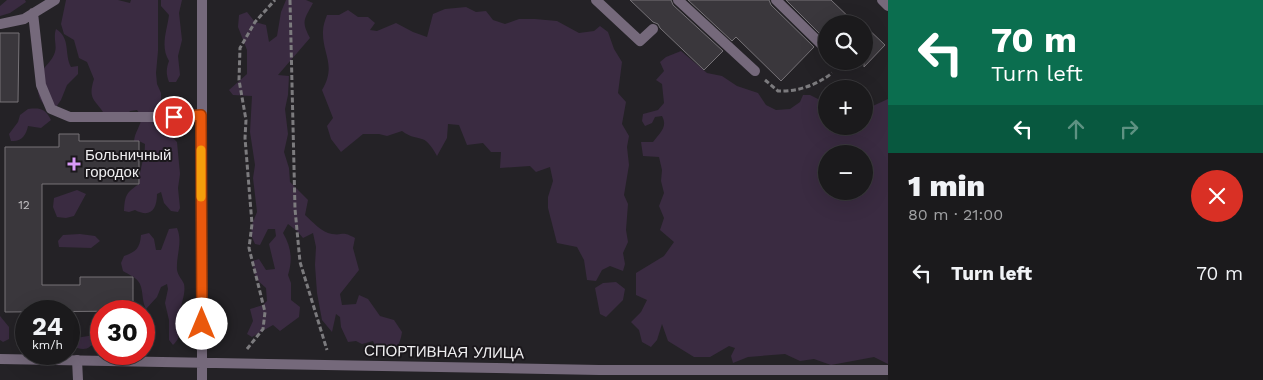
<!DOCTYPE html>
<meta charset="utf-8">
<style>
:root{--surface:#1b1a1c;--page:#242325;--text:#f1f3f6;--muted:#a0a1a3;--line:#39383b}
body{margin:0;font-family:"Work Sans",sans-serif;background:var(--page);color:var(--text);height:100vh;display:flex;flex-direction:column;font-size:19px;white-space:nowrap}
*{box-sizing:border-box;margin:0}
p{font-size:16px;color:var(--muted)}
.icon{flex:none;width:28px;height:28px;fill:none;stroke:currentColor;stroke-width:2;stroke-linecap:round;stroke-linejoin:round}
.map{position:relative;flex:1;overflow:hidden}
.panel{display:flex;flex-direction:column;background:var(--surface);width:375px}
.panel>*{flex:none}
.guide{background:#0b6e4f;color:#fff;overflow:hidden}
.buttons{position:absolute;left:818px;top:15px;display:grid;gap:10px}
.buttons a{display:grid;place-items:center;width:55px;height:55px;border-radius:50%;background:var(--surface);box-shadow:0 5px 20px #0002,0 0 0 1px var(--line);font-size:25px}
.speed{position:absolute;left:15px;top:300px;display:flex;gap:10px;font-size:25px;font-weight:700;text-align:center}
.speed>*{display:grid;place-content:center;width:65px;height:65px;border-radius:50%;background:var(--surface);box-shadow:0 5px 20px #0002,0 0 0 1px var(--line);line-height:1}
.speed small{font-size:12px;font-weight:400}
.speed .limit{border:8px solid #d22;background:#fff;color:#111}
.pin{position:absolute;display:grid;place-items:center;width:42px;height:42px;color:#fff;margin:-21px;border:2px solid #fff;border-radius:50%;box-shadow:0 1px 5px #0007}
.me{position:absolute;width:55px;margin:-28px;rotate:0deg;stroke-linejoin:round;filter:drop-shadow(0 0 4px #0008)}
.turn{display:flex;align-items:center;gap:18px;height:105px;padding:0 20px;font-size:22px}
.turn .icon{width:65px;height:65px;stroke-width:2.5}
.turn b{display:block;font-size:35px;line-height:42px}
.lanes{display:flex;align-items:center;height:48px;padding:0 20px;background:#0003;justify-content:center;gap:25px;direction:ltr}
.lanes .off{opacity:.35}
.round{display:grid;place-items:center;flex:none;width:52px;height:52px;border-radius:26px;background:var(--page)}
.head{display:flex;align-items:center;justify-content:space-between;height:85px;padding:0 20px}
h1{font-size:30px;font-weight:800;line-height:38px}
ul{padding:0;list-style:none}
li{display:flex;align-items:center;gap:15px;height:70px;padding:0 20px}
li div{flex:1}
li b{display:block;font-size:19px}
li em{font-style:normal}
main{display:flex;flex:1;min-height:0}
.map>svg:first-child{display:block}
.green{fill:#3a2b41;fill-rule:evenodd}
.building{fill:#3a373c;stroke:#767277}
.lines{fill:none;stroke-linecap:round;stroke-linejoin:round}
.path{stroke:#7c7b7e;stroke-width:3;stroke-dasharray:5 2.5;stroke-linecap:butt}
.service{stroke:#75697b;stroke-width:10}
.minor{stroke:#75697b;stroke-width:10}
.route-casing{stroke:#983908;stroke-width:12}
.route{stroke:#ea580c;stroke-width:9}
.slow{stroke:#f59e0b;stroke-width:9}
.poi-dot{fill:#d99af8;stroke:#1b181c;stroke-width:2}
.labels{text-anchor:middle;stroke-width:4;stroke-linejoin:round;paint-order:stroke}
.number-label{font-size:12px;fill:#c2c0c3}
.poi-label{font-size:15px;fill:#efeef0;stroke:#1b181c;text-anchor:start}
.street-label{font-size:15px;fill:#efeef0;stroke:#1b181c}
</style>
<main>
<div class="map">
<svg width="888" height="380" viewBox="0 0 888 380">
<rect width="100%" height="100%" fill="#242226"/>
<!-- green -->
<path class="green" d="M7 0H25L26 2 10 13 0 16V6Z
M66 0H118L130 3 131 0H158V51L156 73 157 84 161 93V109L152 121 155 127 167 132 177 142 180 174 178 188 180 208 178 212 171 211 164 203 161 192 157 194C157 210 150 218 135 210L129 212 124 211C125 195 126 193 139 184 139 170 145 158 145 144L139 141H134C135 132 140 127 142 117L137 110 130 111 126 117H106C96 99 87 101 94 79L87 62 79 58 74 40 64 34 61 24Z
M161 0H182L179 13 182 40 178 56 180 75 176 82H169C166 74 166 69 169 61 160 46 167 31 169 15L161 6Z
M286 0H306L313 3C304 20 301 21 310 38L278 75 289 76 288 95 285 109 288 134 284 152 289 168 290 182 308 200 305 215C313 222 321 232 332 234 344 236 341 230 355 238L353 248 359 270 340 294 342 305 356 304 359 295 368 299 380 316 394 320 402 332C399 350 395 349 378 351L373 341 362 344 356 341 348 342 341 327 340 317 336 314 332 332 322 320 317 293 315 265 316 247 313 233 303 238 297 231 288 224 283 233C291 247 293 259 288 275L291 283V300L300 307 299 317 280 331 273 325 252 337 247 334 253 321 250 309 263 305 267 301 266 288 256 279 252 261 259 259 266 270 275 269 269 244 276 236 275 229H268L260 245 255 244 251 235 252 224 257 212 253 178 255 165 250 132 252 96 233 95 229 90 247 74V50L238 27 239 15 247 12 255 22 266 25 269 42 277 36 281 12Z
M466 7 476 12 486 11 493 20 505 24 519 19H535L557 21 579 33 594 31 600 26 608 32 614 49 622 62 618 93 626 102 622 124 629 136 627 147 629 165 624 195 628 204 626 230 628 242 623 253 625 264 623 271 610 266 602 270 596 281 587 280 584 260 577 247 557 243 548 208V197L553 181 550 167 536 172 530 166 500 168 501 152H491L483 143 467 145 459 125 448 124 447 138 437 156C423 130 420 144 402 131L387 136 379 134H363L341 152 331 139 327 126 333 118 322 90C337 65 322 54 323 31 323 26 325 20 327 15H339L348 10 358 17H368L375 23 370 30 377 31 396 23 413 32 427 37 433 14 445 9Z
M56 29C71 38 64 54 71 67L78 66V74L67 85 61 100 54 110C38 106 35 89 40 75 43 67 52 62 55 52 57 45 53 38 56 29Z
M681 51 707 73 722 76 737 86 758 93 766 105 776 110 790 109 800 102 803 95H810L826 103V126H864V110L888 99V364L874 357 831 365 814 359 800 361 785 354 748 357 733 363 731 356 735 348 729 346 710 357H694L668 341 662 324 657 340 651 347 642 342 639 330 631 322 641 312 647 300 636 295V273L664 256 674 242 660 230 664 218 659 206 664 193 661 181 662 170 659 157 643 156 641 142H653C660 133 668 127 662 116L655 117 652 123 645 126 642 121 643 114 658 110 664 103 662 84 656 80 664 71 660 62 666 57ZM826 154H864V191H826Z
M28 109C40 108 45 108 51 120L41 128 28 126C26 136 21 142 11 141L9 134 18 122 20 115Z
M77 190 86 194 74 216 66 218 57 217 53 207 54 198Z
M177 228C183 242 176 255 177 270 178 276 182 279 184 284 186 294 181 303 180 312 178 324 184 335 173 345L169 340V320L165 303 168 289 167 284 161 287 157 297 146 309C141 300 144 288 138 281 135 277 128 274 123 271L121 263 124 256C136 252 140 248 141 235L149 233 154 239 156 250H161L169 229Z
M80 234 95 236 100 241 91 248 59 247 58 241 63 235Z
M616 282 625 289 623 300 606 317 600 314 595 288 603 283Z
M0 316 9 327V339L3 342 0 340Z
M95 335 98 338C87 352 85 350 69 346V339Z"/>
<!-- building -->
<path class="building" d="M630 0H671L673 5 723 51 704 70 660 28 658 24 653 22Z
M688 0H769L771 5 814 47 781 81 736 37 732 41Z
M786 0H831L856 24H826V34L823 37Z
M864 25 885 45 864 67Z
M0 33H19L18 102H0Z
M59 134H79V141H139V184H42V285H80V277H133V311L5 312V147H59Z"/>
<g class="lines">
<!-- path -->
<path class="path" d="M290 0 295 209 300 262 327 350
M765 80 778 91C797 92 817 85 832 73
M247 349 263 329 265 312 249 248 252 224 245 138 246 120 239 80 240 48 255 22 275 0"/>
<!-- service -->
<path class="service" d="M596 0 640 41 653 29
M678 0 755 71
M776 0 826 49
M882 0 888 6
M33 13 41 85 51 109 70 117H161L201 115
M0 24 24 19 55 0
M839 61 843 65
M77 360 78 380"/>
<!-- minor -->
<path class="minor" d="M202 0V380
M0 359 599 370H888"/>
</g>
<g class="lines">
<!-- route casing -->
<g class="route-casing">
<path id="route" d="M174 117 201 115 202 324"/>
</g>
<!-- route -->
<use href="#route" class="route"/>
<!-- slow -->
<path class="slow" d="M201 150V197"/>
</g>
<!-- markers -->
<path class="poi-dot" d="M71.5 156.5h5v5h5v5h-5v5h-5v-5h-5v-5h5z"/>
<g class="labels">
<!-- number labels -->
<g class="number-label">
<text x="24" y="209">12</text>
</g>
<!-- poi labels -->
<g class="poi-label">
<text x="85" y="160">Больничный<tspan x="85" dy="17">городок</tspan></text>
</g>
<!-- street labels -->
<g class="street-label">
<text transform="translate(444 352) rotate(1)" y="5">СПОРТИВНАЯ УЛИЦА</text>
</g>
</g>
</svg>
<div class="buttons">
<a><svg class="icon" aria-label="search" viewBox="0 0 24 24"><circle cx="10" cy="10" r="6"/><path d="M15 15l6 6"/></svg></a>
<a>+</a>
<a>−</a>
</div>
<div class="speed"><div>24<small>km/h</small></div><div class="limit">30</div></div>
<div class="pin" style="left:174px;top:117px;background:#d93025"><svg class="icon" aria-label="arrive" viewBox="0 0 24 24"><path d="M6 21V4h12l-3 4 3 4H6"/></svg></div>
<svg class="me" style="left:202px;top:324px" viewBox="-20 -20 40 40"><circle r="19" fill="#fff"/><path d="M0-13L10 11 0 6-10 11z" fill="#ea580c"/></svg>
</div>
<section class="panel">
<div class="guide">
<div class="turn"><svg class="icon" aria-label="left" viewBox="0 0 24 24"><path d="M17 20v-9H6M10 6l-5 5 5 5"/></svg><div><b>70 m</b>Turn left</div></div>
<div class="lanes"><svg class="icon" aria-label="left" viewBox="0 0 24 24"><path d="M17 20v-9H6M10 6l-5 5 5 5"/></svg><svg class="icon off" aria-label="ahead" viewBox="0 0 24 24"><path d="M12 20V5M6 11l6-6 6 6"/></svg><svg class="icon off" aria-label="right" viewBox="0 0 24 24"><path d="M7 20v-9h11M14 6l5 5-5 5"/></svg></div>
</div>
<div class="head"><div><h1>1 min</h1><p>80 m · 21:00</p></div><a class="round" style="background:#d93025;color:#fff"><svg class="icon" aria-label="close" viewBox="0 0 24 24"><path d="M6 6l12 12M18 6L6 18"/></svg></a></div>
<ul>
<li><svg class="icon" aria-label="left" viewBox="0 0 24 24"><path d="M17 20v-9H6M10 6l-5 5 5 5"/></svg><div><b>Turn left</b></div><em>70 m</em></li>
</ul>
</section>
</main>
